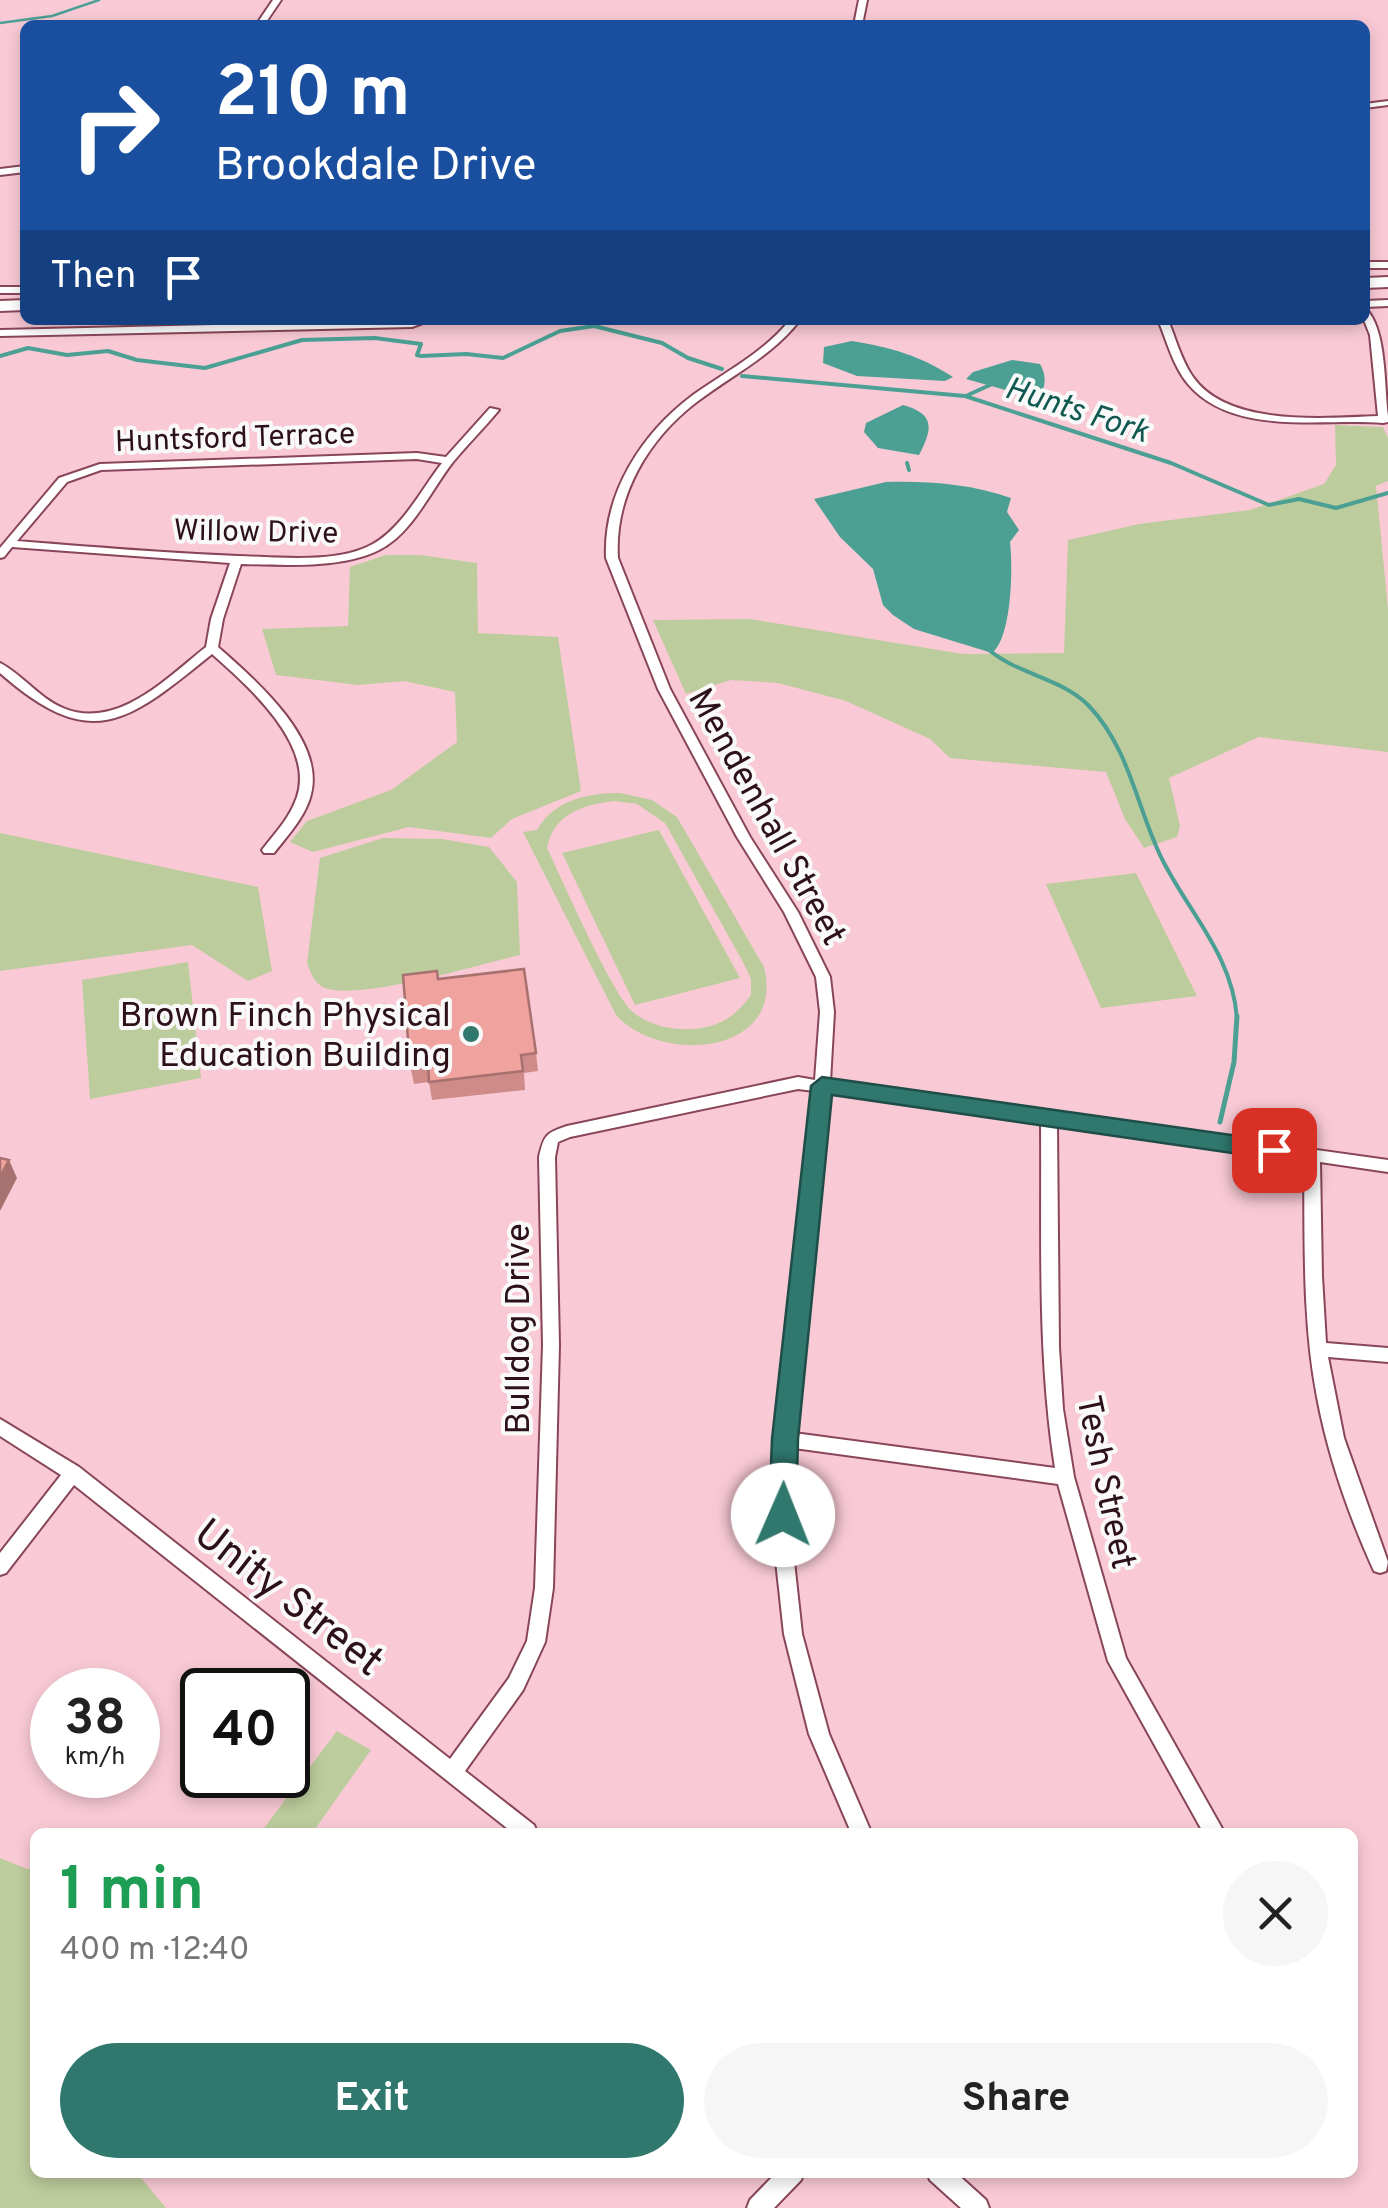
<!DOCTYPE html>
<meta charset="utf-8">
<style>
:root{--surface:#fff;--page:#f6f6f6;--text:#222;--muted:#767676;--accent:#30776d}
body{margin:0;font-family:Overpass,sans-serif;background:var(--page);color:var(--text);height:100vh;display:flex;flex-direction:column;font-size:38px;white-space:nowrap}
*{box-sizing:border-box;margin:0}
p{font-size:32px;color:var(--muted)}
.icon{flex:none;width:55px;height:55px;fill:none;stroke:currentColor;stroke-width:2;stroke-linecap:round;stroke-linejoin:round}
.map{position:relative;flex:1;overflow:hidden}
.sheet{position:absolute;left:30px;top:1828px;width:1328px;height:350px;display:flex;flex-direction:column;background:var(--surface);border-radius:15px;box-shadow:0 5px 15px #0003}
.sheet>*{flex:none}
.hud{position:absolute;left:20px;top:20px;width:1350px;height:305px;border-radius:15px;box-shadow:0 5px 15px #0003;background:#1a4fa0;color:#fff;overflow:hidden}
.speed{position:absolute;left:30px;top:1668px;display:flex;gap:20px;font-size:50px;font-weight:700;text-align:center}
.speed>*{display:grid;place-content:center;width:130px;height:130px;border-radius:50%;background:var(--surface);box-shadow:0 5px 15px #0003;line-height:1}
.speed small{font-size:25px;font-weight:400}
.speed .limit{border:5px solid #111;border-radius:15px;background:#fff;color:#111}
.pin{position:absolute;display:grid;place-items:center;width:85px;height:85px;color:#fff;margin:-42px;border-radius:20px;box-shadow:0 5px 15px #0006}
.me{position:absolute;width:110px;margin:-55px;rotate:1deg;stroke-linejoin:round;filter:drop-shadow(0 0 8px #0008)}
.turn{display:flex;align-items:center;gap:35px;height:210px;padding:0 30px;font-size:45px}
.turn .icon{width:130px;height:130px;stroke-width:2.5}
.turn b{display:block;font-size:70px;line-height:85px}
.then{display:flex;align-items:center;height:95px;padding:0 30px;background:#0003;gap:20px;font-size:38px}
.round{display:grid;place-items:center;flex:none;width:105px;height:105px;border-radius:52px;background:var(--page)}
.summary{display:flex;align-items:center;justify-content:space-between;height:170px;padding:0 30px}
h1{font-size:60px;font-weight:700;line-height:75px;color:#1e9e55}
.button{display:flex;gap:20px;margin-top:auto;padding:20px 30px}
.button a{flex:1;height:115px;border-radius:60px;background:var(--accent);color:#fff;font-size:40px;font-weight:700;line-height:115px;text-align:center}
.button a+a{background:var(--page);color:var(--text)}
.map>svg:first-child{display:block}
.green{fill:#bdcc9d;fill-rule:evenodd}
.water{fill:#4ba093}
.lines{fill:none;stroke-linecap:round;stroke-linejoin:round}
.stream-far2{stroke:#4ba093;stroke-width:2.5}
.stream-far1{stroke:#4ba093;stroke-width:4}
.stream{stroke:#4ba093;stroke-width:5}
.minor-casing{stroke:#894659;stroke-width:4}
.highway-casing{stroke:#894659;stroke-width:4}
.minor{fill:#fff;fill-rule:evenodd}
.highway{fill:#fff;fill-rule:evenodd}
.wall{fill:#ce8b88}
.shaded-wall{fill:#a7716f}
.building{fill:#efa29e;stroke:#a7716f;stroke-width:2.5}
.route{fill:#30776d;stroke:#1f4d47;stroke-width:2.5}
.poi-dot{fill:#30776d;stroke:#f9f9f9;stroke-width:4}
.labels{text-anchor:middle;stroke-width:8;stroke-linejoin:round;paint-order:stroke}
.far-street-label{font-size:30px;fill:#2d1119;stroke:#f9f9f9}
.far-water-label{font-size:32px;font-style:italic;fill:#115950;stroke:#f9f9f9}
.street-label{font-size:35px;fill:#2d1119;stroke:#f9f9f9}
.poi-label{font-size:35px;fill:#2d1119;stroke:#f9f9f9;text-anchor:end}
.near-street-label{font-size:42px;fill:#2d1119;stroke:#f9f9f9}
</style>
<div class="map">
<svg width="1388" height="2208" viewBox="0 0 1388 2208">
<rect width="100%" height="100%" fill="#f9cad5"/>
<!-- green -->
<path class="green" d="M1335 425 1383 427 1388 438V481L1376 486 1388 609V752L1259 737 1169 778 1180 826 1177 837 1144 848 1125 819 1106 772 950 758 930 739 846 701 778 683 731 680 686 694 653 620 750 619 963 654 1064 653 1068 540 1139 524 1250 510 1324 484 1336 465Z
M386 555H420L477 563 478 633 558 637 581 791 512 819 491 838 409 827 313 852 290 842 307 821 391 790 457 742 455 692 404 681 358 685 276 675 262 629 348 626 350 567Z
M620 793 652 800 677 817 764 967C786 1054 662 1066 616 1015L523 832 537 830C554 800 588 793 620 793ZM615 801 637 804 665 823 743 962 751 979V995C736 1016 720 1027 693 1029 673 1030 650 1026 634 1013 612 995 563 881 547 848 554 813 583 805 615 801Z
M659 830 740 978 635 1005 562 853Z
M0 833 258 887 272 971 248 981 192 945 0 971Z
M383 838 442 839 489 847 517 882 520 955C480 964 359 1001 325 988 314 983 311 974 307 963L320 858Z
M1136 873 1197 996 1101 1008 1046 884Z
M188 962 201 1078 90 1099 82 980Z
M337 1731 371 1750 313 1832H261Z
M0 1858 27 1869 35 1868V2172L137 2173 166 2208H0Z"/>
<!-- water -->
<path class="water" d="M852 341C890 347 921 356 953 377L945 381 857 376 823 363 824 347Z
M1012 360 1040 364C1047 376 1046 388 1038 399L966 379 973 372Z
M903 405C935 414 933 428 919 455L878 448 864 432 866 423Z
M886 482C929 481 971 484 1011 498L1007 512 1019 530 1010 542C1013 567 1012 637 992 653L914 629 893 615 883 605 873 569 840 537 814 499Z"/>
<g class="lines">
<!-- stream-far2 -->
<path class="stream-far2" d="M0 23 52 16 99 0"/>
<!-- stream-far1 -->
<path class="stream-far1" d="M0 356 28 348 67 355 108 351 137 360 205 368 302 340 375 338 421 344 417 355 421 356 466 354 503 358 560 331 594 326 662 343 688 358 722 369
M742 376 965 396 1171 463 1269 505 1299 499 1336 508 1388 493
M968 395 990 385
M907 463 909 470
M989 650C1019 675 1062 678 1089 706 1130 749 1137 809 1162 859 1189 913 1233 956 1237 1019"/>
<!-- stream -->
<path class="stream" d="M1220 1122 1234 1062 1237 1016"/>
<!-- minor casing -->
<g class="minor-casing">
<path id="minor" d="M273 0H281L264 25H256Z
M859 0H867L862 25H854Z
M159 23H244L248 25H155Z
M1388 101V105L1365 108V104Z
M25 166V172L0 175V169Z
M1365 262H1388V268H1365Z
M0 287H25V293H0Z
M1388 300V306L1365 307V301Z
M1365 308C1387 328 1384 387 1388 416V422L1383 423C1322 418 1233 437 1188 384 1173 366 1167 341 1158 320H1168C1176 339 1181 360 1193 377 1228 427 1324 418 1378 416L1370 335 1364 320Z
M431 320 412 327 0 336V330Z
M790 320H800C772 356 734 374 698 401 649 438 614 495 618 558L670 689 750 837 798 912 830 977 834 1012 830 1082 1388 1160V1172L1320 1162 1322 1276 1326 1343 1388 1348V1362L1328 1357 1344 1438 1388 1562 1386 1571 1380 1573 1374 1571C1349 1516 1328 1456 1317 1397 1302 1319 1305 1239 1304 1160L1057 1125 1059 1347 1063 1409 1074 1477 1126 1658 1224 1832H1203L1108 1661 1058 1484 794 1448 792 1543 802 1634 829 1734 871 1832H851L809 1734 784 1634 774 1543 776 1439 814 1091 798 1089 570 1137 558 1142 555 1157 559 1345 553 1588 545 1642 523 1690 465 1771 534 1825 537 1832H512L74 1485 6 1573 0 1575V1553L61 1475 0 1436V1419L79 1467 450 1759 509 1678 527 1641 535 1588 543 1345 539 1157C544 1135 546 1133 567 1126L798 1077 815 1080 820 1012 816 977 784 912 737 837 658 689 606 558C603 493 642 433 693 395 727 371 763 353 790 320ZM829 1093 1041 1123C1042 1238 1037 1354 1055 1468L794 1433Z
M490 408 499 410C484 428 468 444 453 462 431 490 412 534 379 550 342 569 282 565 241 564L223 619 218 647C254 679 325 739 311 794 306 816 288 835 274 853H264L262 850C275 833 290 818 297 797 315 744 247 685 212 654 128 722 92 754 0 673V663C23 675 39 698 63 708 117 731 168 677 206 647L211 619 230 563 12 547 4 557 0 558V548L59 478 100 464 417 453 446 457ZM417 459 442 463C421 490 403 527 373 544 338 564 277 557 238 556 165 553 91 547 17 541L67 482 101 470Z
M777 2172H804L801 2180 774 2208H747L750 2200Z
M927 2172H955L986 2200 989 2208H961L930 2180Z"/>
</g>
<!-- highway casing -->
<g class="highway-casing">
<path id="highway" d="M1388 277V287L1365 288V278Z
M25 300V310L0 311V301Z"/>
</g>
<!-- minor -->
<use href="#minor" class="minor"/>
<!-- highway -->
<use href="#highway" class="highway"/>
</g>
<!-- wall -->
<path class="wall" d="M438 979 536 1053 538 1071 524 1073 525 1090 432 1100 429 1082 414 1084 410 1065Z"/>
<!-- shaded-wall -->
<path class="shaded-wall" d="M9 1160 17 1178 0 1211V1177Z"/>
<!-- building -->
<path class="building" d="M524 969 536 1053 521 1055 523 1071 429 1082 428 1063 410 1065 403 975 437 971 438 979Z
M0 1158 9 1160 0 1177Z"/>
<!-- route -->
<path class="route" d="M822 1077 1274 1141 1286 1150 1274 1159 832 1095 798 1439 796 1515 792 1524 783 1527 773 1524 769 1515 772 1439 811 1086Z"/>
<!-- markers -->
<circle class="poi-dot" cx="471" cy="1034" r="10"/>
<g class="labels">
<!-- far-street labels -->
<g class="far-street-label">
<text transform="translate(235 437) rotate(-2)" y="10">Huntsford Terrace</text>
<text transform="translate(256 531) rotate(1)" y="10">Willow Drive</text>
</g>
<!-- far-water labels -->
<g class="far-water-label">
<text transform="translate(1077 409) rotate(18)" y="11">Hunts Fork</text>
</g>
<!-- street labels -->
<g class="street-label">
<text transform="translate(768 816) rotate(61)" y="12">Mendenhall Street</text>
<text transform="translate(517 1329) rotate(-90)" y="12">Bulldog Drive</text>
<text transform="translate(1107 1482) rotate(78)" y="12">Tesh Street</text>
</g>
<!-- poi labels -->
<g class="poi-label">
<text x="451" y="1026">Brown Finch Physical<tspan x="451" dy="40">Education Building</tspan></text>
</g>
<!-- near-street labels -->
<g class="near-street-label">
<text transform="translate(290 1596) rotate(38)" y="15">Unity Street</text>
</g>
</g>
</svg>
<div class="speed"><div>38<small>km/h</small></div><div class="limit">40</div></div>
<div class="pin" style="left:1274px;top:1150px;background:#d93025"><svg class="icon" aria-label="arrive" viewBox="0 0 24 24"><path d="M6 21V4h12l-3 4 3 4H6"/></svg></div>
<svg class="me" style="left:783px;top:1515px" viewBox="-20 -20 40 40"><circle r="19" fill="#fff"/><path d="M0-13L10 11 0 6-10 11z" fill="#30776d"/></svg>
<div class="hud">
<div class="turn"><svg class="icon" aria-label="right" viewBox="0 0 24 24"><path d="M7 20v-9h11M14 6l5 5-5 5"/></svg><div><b>210 m</b>Brookdale Drive</div></div>
<div class="then">Then<svg class="icon" aria-label="arrive" viewBox="0 0 24 24"><path d="M6 21V4h12l-3 4 3 4H6"/></svg></div>
</div>
<section class="sheet">
<div class="summary"><div><h1>1 min</h1><p>400 m · 12:40</p></div><a class="round"><svg class="icon" aria-label="close" viewBox="0 0 24 24"><path d="M6 6l12 12M18 6L6 18"/></svg></a></div>
<div class="button"><a>Exit</a><a>Share</a></div>
</section>
</div>
